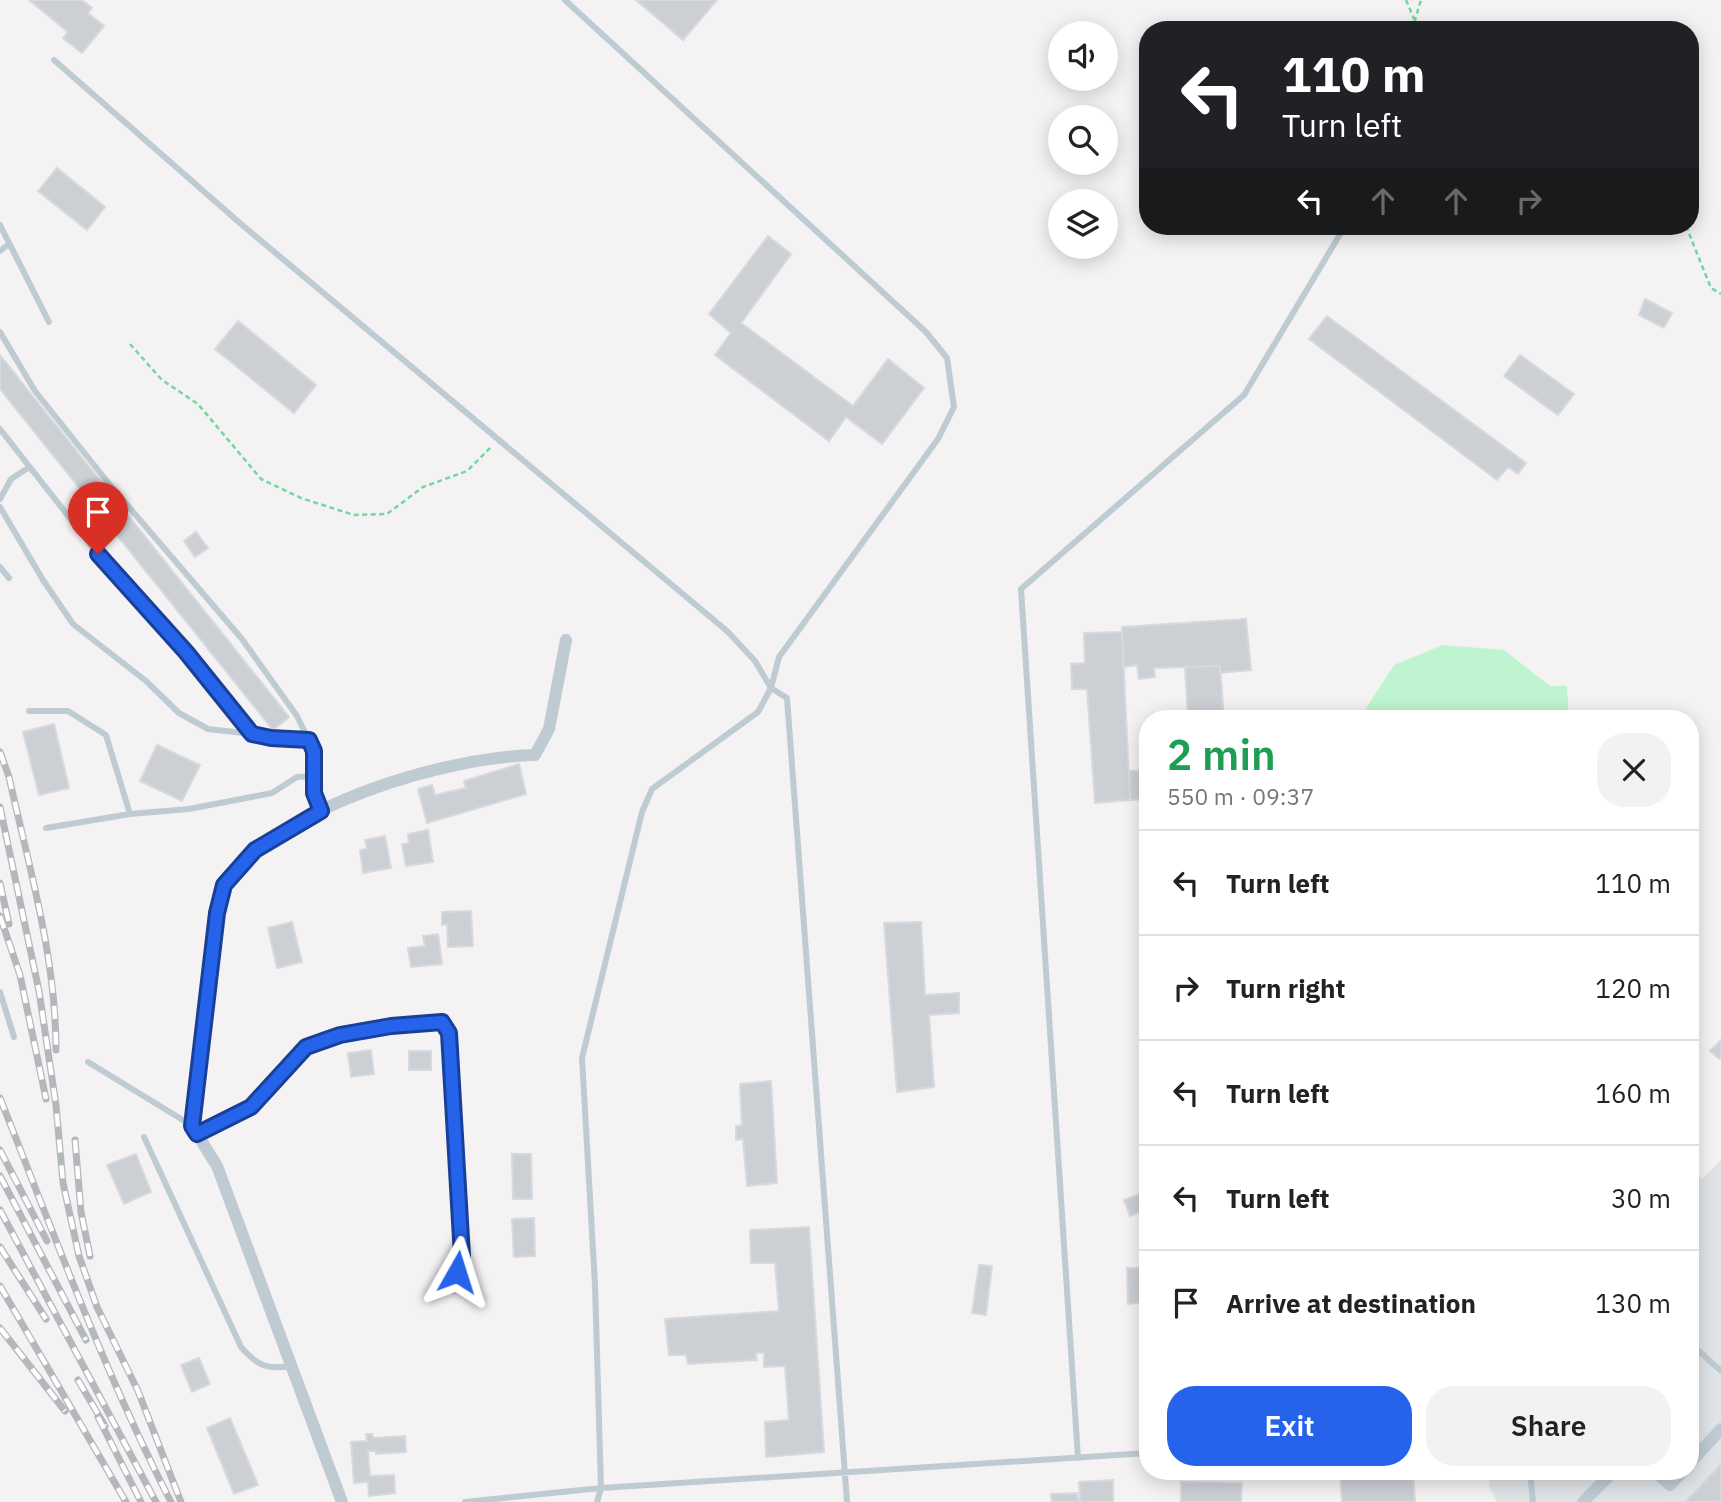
<!DOCTYPE html>
<meta charset="utf-8">
<style>
:root{--surface:#fff;--page:#f2f2f2;--text:#222;--muted:#767676;--line:#e0e0e0;--accent:#2563eb}
body{margin:0;font-family:"IBM Plex Sans",sans-serif;background:var(--page);color:var(--text);height:100vh;display:flex;flex-direction:column;font-size:26px;white-space:nowrap}
*{box-sizing:border-box;margin:0}
p{font-size:23px;color:var(--muted)}
.icon{flex:none;width:38px;height:38px;fill:none;stroke:currentColor;stroke-width:2;stroke-linecap:round;stroke-linejoin:round}
.map{position:relative;flex:1;overflow:hidden}
.details{position:absolute;left:1139px;top:710px;width:560px;height:770px;display:flex;flex-direction:column;background:var(--surface);border-radius:28px;box-shadow:0 4px 18px #0003}
.details>*{flex:none}
.top-card{position:absolute;left:1139px;top:21px;width:560px;height:214px;border-radius:28px;box-shadow:0 4px 18px #0003;background:#202124;color:#fff;overflow:hidden}
.fabs{position:absolute;left:1048px;top:21px;display:grid;gap:14px}
.fabs a{display:grid;place-items:center;width:70px;height:70px;border-radius:50%;background:var(--surface);box-shadow:0 4px 18px #0003;font-size:35px}
.pin{position:absolute;display:grid;place-items:center;width:60px;height:60px;color:#fff;margin:-72px -30px;border-radius:50% 50% 50% 0;rotate:-45deg;box-shadow:0 0 7px #0007}
.pin .icon{rotate:45deg}
.me{position:absolute;width:77px;margin:-38px;rotate:6deg;stroke-linejoin:round;filter:drop-shadow(0 0 5px #0008)}
.turn{display:flex;align-items:center;gap:24px;height:147px;padding:0 28px;font-size:32px}
.turn .icon{width:91px;height:91px;stroke-width:2.5}
.turn b{display:block;font-size:49px;line-height:60px}
.lanes{display:flex;align-items:center;height:66px;padding:0 28px;background:#0003;justify-content:center;gap:35px;direction:ltr}
.lanes .off{opacity:.35}
.round{display:grid;place-items:center;flex:none;width:74px;height:74px;border-radius:28px;background:var(--page)}
.headline{display:flex;align-items:center;justify-content:space-between;height:119px;padding:0 28px}
h1{font-size:42px;font-weight:600;line-height:52px;color:#1e9e55}
.primary-button{display:flex;gap:14px;margin-top:auto;padding:14px 28px}
.primary-button a{flex:1;height:80px;border-radius:28px;background:var(--accent);color:#fff;font-size:28px;font-weight:600;line-height:80px;text-align:center}
.primary-button a+a{background:var(--page);color:var(--text)}
ul{padding:0;list-style:none}
li{display:flex;align-items:center;gap:21px;height:105px;padding:0 28px;border-top:2px solid var(--line)}
li div{flex:1}
li b{display:block;font-size:26px}
li em{font-style:normal}
.map>svg:first-child{display:block}
.airport{fill:#e1e4e7}
.green{fill:#bef5d0}
.building{fill:#ccd0d5;stroke:#d6d9de;stroke-width:2}
.lines{fill:none;stroke-linecap:round;stroke-linejoin:round}
.path{stroke:#71d89f;stroke-width:2.5;stroke-dasharray:5 3.5;stroke-linecap:butt}
.lane{stroke:#bfcbd3;stroke-width:6}
.street{stroke:#bfcbd3;stroke-width:12}
.rail-casing{stroke:#b4b8bd;stroke-width:7}
.rail{stroke:#fff;stroke-width:4.5;stroke-dasharray:13;stroke-linecap:butt}
.route-casing{stroke:#184099;stroke-width:18}
.route{stroke:#2563eb;stroke-width:12}
</style>
<div class="map">
<svg width="1721" height="1502" viewBox="0 0 1721 1502">
<rect width="100%" height="100%" fill="#f5f2f3"/>
<!-- airport -->
<path class="airport" d="M1721 1160V1502H1497L1489 1487 1490 1472H1690L1691 1169 1702 1179Z"/>
<!-- green -->
<path class="green" d="M1443 645 1504 650 1550 686H1567L1569 719H1359L1394 665Z"/>
<!-- building -->
<path class="building" d="M29 0H82L92 8 88 13 104 26 82 53 63 38 68 32Z
M636 0H717L683 40Z
M57 168 105 207 87 230 38 191Z
M768 236 791 254 741 323 853 406 888 359 924 388 882 444 846 417 829 441 715 355 731 333 709 314Z
M1645 299 1672 313 1664 328 1639 315Z
M1327 316 1526 463 1518 474 1508 467 1497 480 1309 339Z
M238 321 316 385 294 413 215 349Z
M0 355 289 717 273 730 0 389Z
M1520 355 1574 394 1558 415 1504 376Z
M196 532 208 548 195 557 184 541Z
M1246 619 1251 670 1220 673V666L1154 668 1155 677 1139 679 1137 665 1123 667 1122 627Z
M1122 632 1130 800 1095 803 1087 689H1072L1071 664 1085 663 1084 633Z
M1220 666 1224 719H1188L1185 667Z
M54 724 69 788 39 795 23 732Z
M157 745 200 765 182 801 140 781Z
M519 764 526 794 427 823 418 789 432 785 435 795 466 788 464 781Z
M1148 770V799L1130 800 1129 771Z
M428 830 433 862 406 866 402 844 409 843 408 834Z
M385 836 391 868 363 873 360 850 367 849 365 840Z
M471 911 473 946 448 947 447 924 442 925V912Z
M292 922 302 962 277 968 268 928Z
M921 922 925 995 959 993V1013L929 1015 934 1087 897 1092 884 923Z
M438 934 442 964 411 967 408 948 425 946 423 936Z
M1721 1040V1057L1719 1059 1710 1051Z
M371 1050 374 1074 351 1077 348 1053Z
M409 1051H431V1070H409Z
M771 1081 777 1183 747 1186 743 1139 736 1140V1126L742 1125 740 1084Z
M136 1154 151 1192 124 1204 107 1165Z
M512 1154H531L532 1199H513Z
M1148 1191V1209L1130 1216 1124 1200Z
M534 1218 535 1256 514 1257 512 1219Z
M809 1227 824 1452 766 1457 765 1422 789 1420 785 1366 764 1367V1353H756L757 1360 688 1364 686 1355H669L665 1319 779 1311 775 1263H751L750 1230Z
M979 1265 992 1266 986 1315 972 1313Z
M1127 1268H1148V1302L1128 1304Z
M199 1358 210 1384 192 1392 181 1365Z
M230 1418 258 1485 234 1494 207 1428Z
M366 1434H372L373 1438 405 1436 406 1452 376 1454V1451H368L370 1476 394 1475 395 1493 369 1496 368 1482 354 1483 351 1442 367 1441Z
M1721 1464V1499L1718 1502H1685Z
M1413 1472 1415 1502H1342L1340 1473Z
M1113 1480V1502H1080L1079 1482Z
M1181 1482 1242 1483 1241 1502H1181Z
M1077 1493 1078 1502H1052L1051 1494Z"/>
<g class="lines">
<!-- path -->
<path class="path" d="M1406 0 1414 19
M1412 30 1421 0
M1686 226 1711 288 1721 294
M130 344 162 380 198 404 261 479 301 498 354 515 387 514 423 487 467 471 491 447"/>
<!-- lane -->
<path class="lane" d="M565 0 926 332 947 358 954 407 938 439 779 657 771 688 787 698 847 1502
M54 60 241 224 727 631 755 661 771 688 758 712 652 789 642 812 582 1058 595 1285 601 1488 1148 1453
M0 225 49 322
M0 251 9 244
M0 332 35 391 110 485 242 639 297 716 314 751V793L320 810
M0 429 98 554 186 652 252 734 271 738 309 740
M0 499 11 479 28 468
M0 507 43 580 73 624 146 681 179 713 208 729 252 734
M0 567 9 578
M29 711H68L106 735 130 814 189 809 272 793 297 777 316 776
M46 828 130 814
M0 992 14 1037
M88 1062 191 1125
M144 1137 241 1347C257 1365 266 1370 291 1366
M1690 1343 1721 1371
M1078 1458 1021 589 1244 395 1342 231
M1530 1472 1533 1502
M465 1502 601 1488 597 1502"/>
<!-- street -->
<path class="street" d="M197 1134 251 1107 306 1047 340 1035 391 1026 442 1022 449 1033 462 1256 453 1288
M1690 1463 1721 1429
M1656 1472 1670 1485 1682 1472
M342 1502 217 1166 192 1126 217 913C219 904 221 891 226 883 280 806 444 757 535 755L549 729 566 640
M1583 1502 1613 1472"/>
<!-- rail casing -->
<g class="rail-casing">
<path id="rail" d="M0 752 9 777C29 867 56 957 56 1050
M0 807 39 991 56 1105 63 1183 79 1256 97 1307 138 1391 181 1502
M0 883 9 924
M0 916 20 975 46 1099
M0 1098C54 1234 104 1372 171 1502
M75 1140 81 1212 90 1256
M0 1150 47 1241
M0 1176 86 1340
M0 1210 156 1502
M0 1247 46 1319
M0 1286 126 1502
M0 1328 65 1411
M78 1380 105 1426
M98 1417 141 1502"/>
</g>
<!-- rail -->
<use href="#rail" class="rail"/>
</g>
<g class="lines">
<!-- route casing -->
<g class="route-casing">
<path id="route" d="M98 554 186 652 252 734 271 738 309 740 314 751V793L321 811 255 850 224 885 217 913 192 1126 197 1134 251 1107 306 1047 340 1035 391 1026 442 1022 449 1033 462 1256 457 1272"/>
</g>
<!-- route -->
<use href="#route" class="route"/>
</g>
</svg>
<div class="fabs">
<a><svg class="icon" aria-label="sound" viewBox="0 0 24 24"><path d="M4 9h4l5-4v14l-5-4H4zM17 9q2 3 0 6"/></svg></a>
<a><svg class="icon" aria-label="search" viewBox="0 0 24 24"><circle cx="10" cy="10" r="6"/><path d="M15 15l6 6"/></svg></a>
<a><svg class="icon" aria-label="layers" viewBox="0 0 24 24"><path d="M12 4l9 5-9 5-9-5zM3 14l9 5 9-5"/></svg></a>
</div>
<div class="pin" style="left:98px;top:554px;background:#d93025"><svg class="icon" aria-label="arrive" viewBox="0 0 24 24"><path d="M6 21V4h12l-3 4 3 4H6"/></svg></div>
<svg class="me" style="left:457px;top:1272px" viewBox="-20 -20 40 40"><path d="M0-17L14 15 0 8-14 15z" fill="#2563eb" stroke="#fff" stroke-width="4"/></svg>
<div class="top-card">
<div class="turn"><svg class="icon" aria-label="left" viewBox="0 0 24 24"><path d="M17 20v-9H6M10 6l-5 5 5 5"/></svg><div><b>110 m</b>Turn left</div></div>
<div class="lanes"><svg class="icon" aria-label="left" viewBox="0 0 24 24"><path d="M17 20v-9H6M10 6l-5 5 5 5"/></svg><svg class="icon off" aria-label="ahead" viewBox="0 0 24 24"><path d="M12 20V5M6 11l6-6 6 6"/></svg><svg class="icon off" aria-label="ahead" viewBox="0 0 24 24"><path d="M12 20V5M6 11l6-6 6 6"/></svg><svg class="icon off" aria-label="right" viewBox="0 0 24 24"><path d="M7 20v-9h11M14 6l5 5-5 5"/></svg></div>
</div>
<section class="details">
<div class="headline"><div><h1>2 min</h1><p>550 m · 09:37</p></div><a class="round"><svg class="icon" aria-label="close" viewBox="0 0 24 24"><path d="M6 6l12 12M18 6L6 18"/></svg></a></div>
<ul>
<li><svg class="icon" aria-label="left" viewBox="0 0 24 24"><path d="M17 20v-9H6M10 6l-5 5 5 5"/></svg><div><b>Turn left</b></div><em>110 m</em></li>
<li><svg class="icon" aria-label="right" viewBox="0 0 24 24"><path d="M7 20v-9h11M14 6l5 5-5 5"/></svg><div><b>Turn right</b></div><em>120 m</em></li>
<li><svg class="icon" aria-label="left" viewBox="0 0 24 24"><path d="M17 20v-9H6M10 6l-5 5 5 5"/></svg><div><b>Turn left</b></div><em>160 m</em></li>
<li><svg class="icon" aria-label="left" viewBox="0 0 24 24"><path d="M17 20v-9H6M10 6l-5 5 5 5"/></svg><div><b>Turn left</b></div><em>30 m</em></li>
<li><svg class="icon" aria-label="arrive" viewBox="0 0 24 24"><path d="M6 21V4h12l-3 4 3 4H6"/></svg><div><b>Arrive at destination</b></div><em>130 m</em></li>
</ul>
<div class="primary-button"><a>Exit</a><a>Share</a></div>
</section>
</div>
